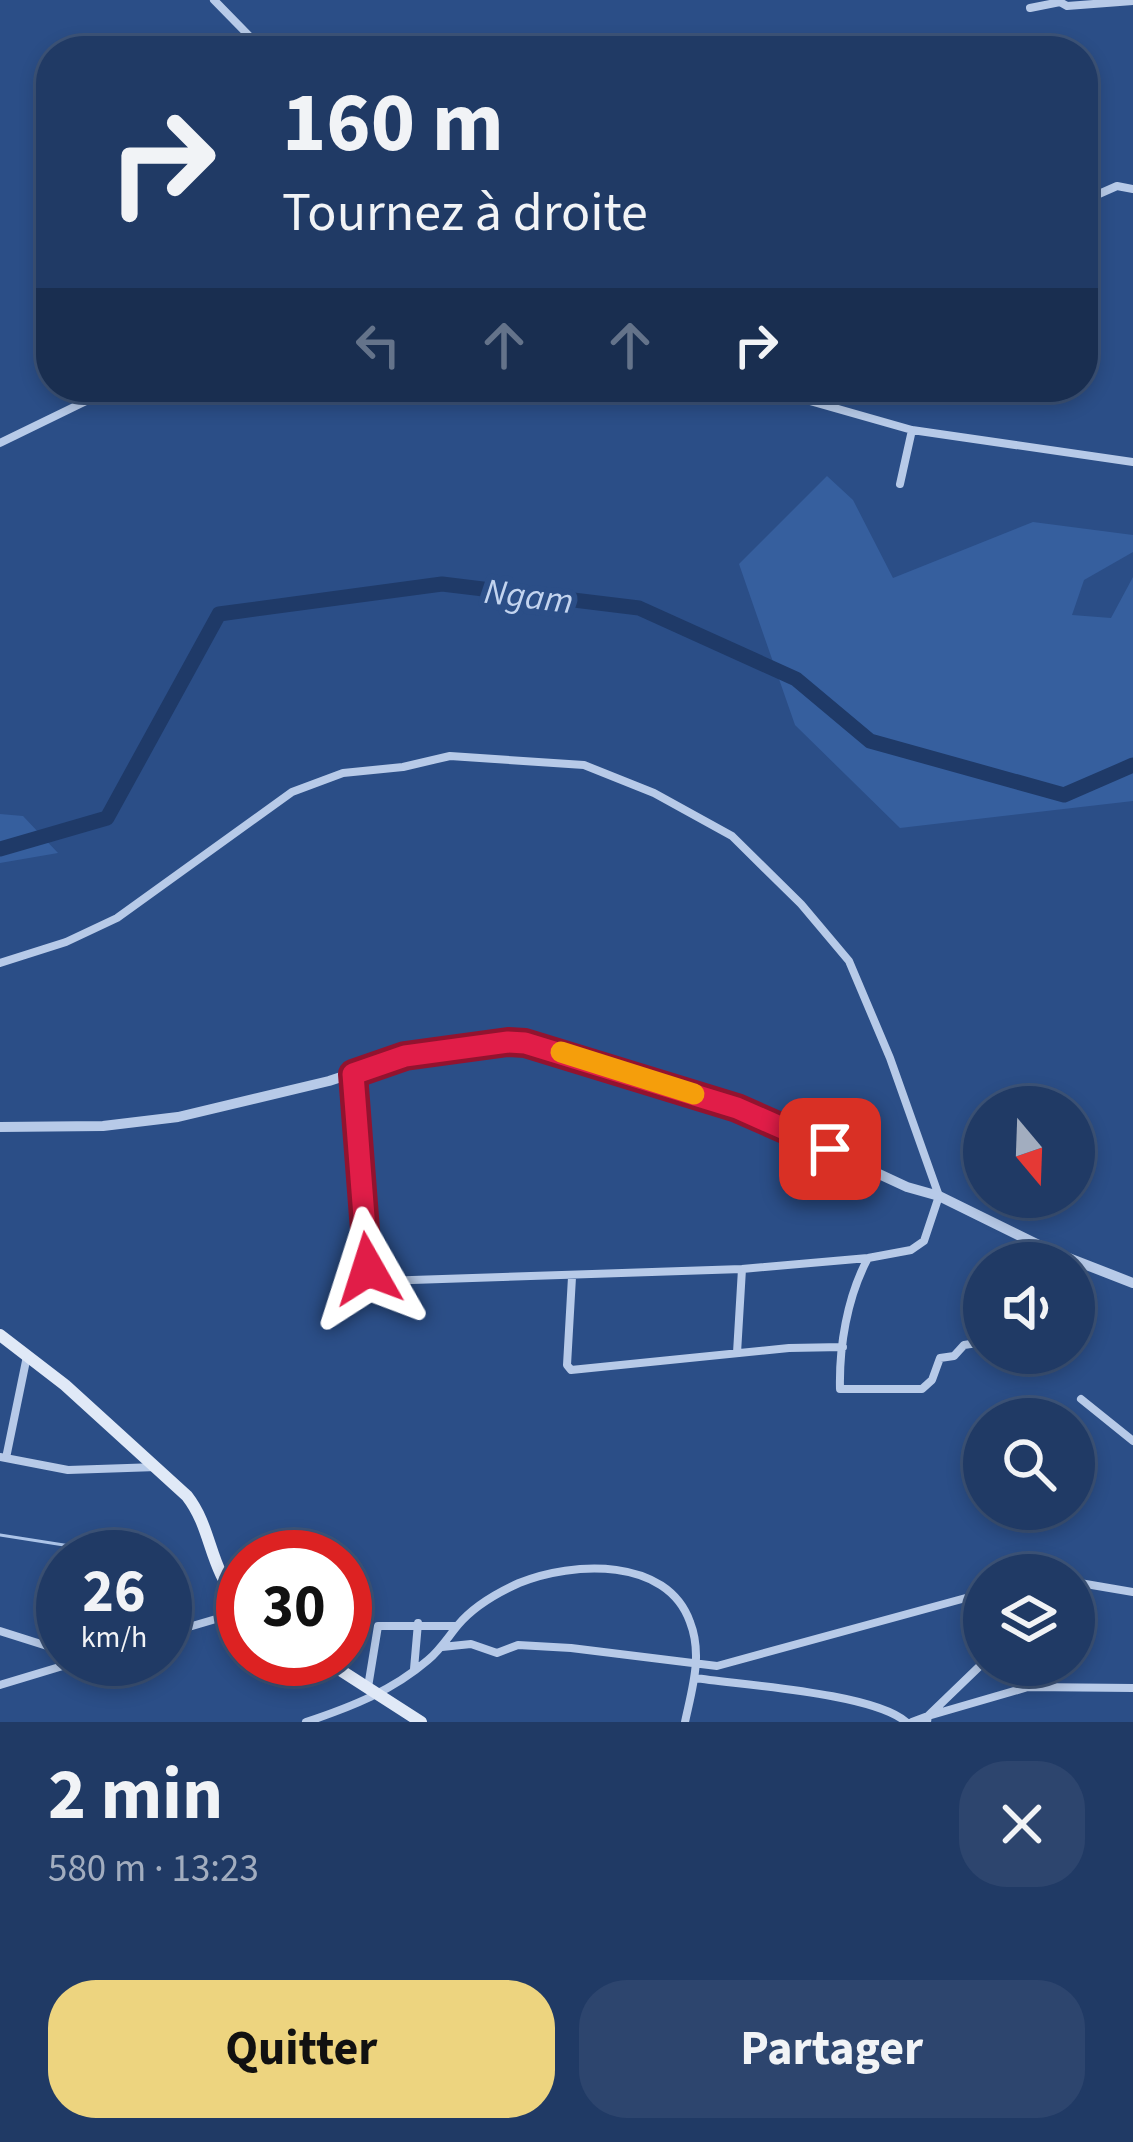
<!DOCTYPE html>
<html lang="fr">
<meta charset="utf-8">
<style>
:root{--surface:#203a65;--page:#2d456e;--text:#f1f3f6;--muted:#a2adbf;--line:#3d5479;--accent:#edd47f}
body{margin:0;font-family:"Source Sans 3",sans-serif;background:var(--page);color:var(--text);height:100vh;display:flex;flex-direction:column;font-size:45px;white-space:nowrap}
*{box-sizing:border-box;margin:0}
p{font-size:39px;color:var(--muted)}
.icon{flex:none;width:66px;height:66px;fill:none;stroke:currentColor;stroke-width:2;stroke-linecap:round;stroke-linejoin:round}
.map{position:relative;height:1722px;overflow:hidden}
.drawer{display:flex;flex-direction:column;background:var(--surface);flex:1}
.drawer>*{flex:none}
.hud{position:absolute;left:36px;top:36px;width:1062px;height:366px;border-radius:48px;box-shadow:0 6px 18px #0003,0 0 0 3px var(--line);background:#203a65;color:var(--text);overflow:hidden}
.needle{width:78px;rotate:161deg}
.controls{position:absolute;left:963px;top:1086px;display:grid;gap:24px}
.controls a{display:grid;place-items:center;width:132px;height:132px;border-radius:50%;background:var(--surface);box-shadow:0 6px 18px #0003,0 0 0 3px var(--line);font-size:60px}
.speed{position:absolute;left:36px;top:1530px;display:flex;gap:24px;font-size:60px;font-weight:700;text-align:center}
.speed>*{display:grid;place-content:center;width:156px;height:156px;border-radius:50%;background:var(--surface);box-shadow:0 6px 18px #0003,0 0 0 3px var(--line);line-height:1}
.speed small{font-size:30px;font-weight:400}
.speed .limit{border:18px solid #d22;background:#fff;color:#111}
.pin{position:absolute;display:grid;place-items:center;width:102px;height:102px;color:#fff;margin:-51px;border-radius:24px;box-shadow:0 6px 18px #0006}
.me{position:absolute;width:132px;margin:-66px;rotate:354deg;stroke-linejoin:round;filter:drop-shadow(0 0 9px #0008)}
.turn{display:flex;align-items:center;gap:42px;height:252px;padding:0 48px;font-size:54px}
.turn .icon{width:156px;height:156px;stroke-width:2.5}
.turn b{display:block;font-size:84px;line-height:102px}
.lanes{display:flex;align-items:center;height:114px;padding:0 48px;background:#0003;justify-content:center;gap:60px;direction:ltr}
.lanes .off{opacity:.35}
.round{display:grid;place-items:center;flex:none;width:126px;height:126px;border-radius:48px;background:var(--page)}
.summary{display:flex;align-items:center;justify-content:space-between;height:204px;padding:0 48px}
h1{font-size:72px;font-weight:700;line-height:90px}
.cta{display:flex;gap:24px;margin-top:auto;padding:24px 48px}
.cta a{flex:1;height:138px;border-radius:48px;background:var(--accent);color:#111;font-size:48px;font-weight:700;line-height:138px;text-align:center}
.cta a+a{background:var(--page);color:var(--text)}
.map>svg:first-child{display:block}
.green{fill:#365f9e}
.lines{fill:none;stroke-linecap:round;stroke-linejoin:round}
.stream{stroke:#acc4e8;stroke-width:3}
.river{stroke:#1f3a68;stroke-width:15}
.minor{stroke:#b7cae8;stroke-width:8}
.tertiary{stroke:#b7cae8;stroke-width:10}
.secondary{stroke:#e0e9f7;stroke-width:12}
.route-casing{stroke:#92132f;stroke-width:30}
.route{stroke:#e11d48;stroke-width:21}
.slow{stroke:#f59e0b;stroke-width:21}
.labels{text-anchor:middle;stroke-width:12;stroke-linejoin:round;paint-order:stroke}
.water-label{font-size:36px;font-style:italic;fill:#c3d4ef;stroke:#2b4e87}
</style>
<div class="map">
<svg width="1133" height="1722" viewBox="0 0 1133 1722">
<rect width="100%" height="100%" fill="#2b4e87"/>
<!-- green -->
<path class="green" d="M827 476 853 500 893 578 1033 522 1133 535V552L1084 580 1072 615 1111 618 1133 577V801L900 828 795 725 739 564Z
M0 814 23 816 58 853 0 863Z"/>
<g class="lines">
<!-- stream -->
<path class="stream" d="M0 1535 83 1548"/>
<!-- river -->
<path class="river" d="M0 849 107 818 219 614 442 584 639 608 796 679 870 741 1064 795 1133 765"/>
<!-- minor -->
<path class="minor" d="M214 0 264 51
M1030 8 1060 2 1067 6 1133 1
M1083 201 1117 186 1133 189
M761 387 912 430 1133 462
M0 443 115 387
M900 484 912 430
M0 963 66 942 117 918 292 792 343 773 403 767 450 756 584 765 654 793 732 836 801 904 849 961 890 1058 939 1196 924 1241 911 1250 868 1258 742 1269 382 1281 368 1269 365 1260 353 1074
M867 1260C847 1298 839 1347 840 1389H922L932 1380 940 1358 954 1356 964 1345 984 1342
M1048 1263 1053 1252
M572 1277 567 1365 571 1370 789 1348 843 1347
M737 1353 742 1269
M1081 1399 1133 1441
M0 1457 68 1470 157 1467
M6 1458 27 1356
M1074 1582 1133 1592
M0 1631 63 1651
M165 1634 216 1619 239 1603
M442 1647 471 1644 497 1653 518 1645 571 1648 717 1666 984 1593
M414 1669 418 1623
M695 1678C742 1685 874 1693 906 1722
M0 1685 86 1659
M368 1687 378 1626H456
M306 1722C351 1707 392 1691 428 1660 441 1649 448 1637 458 1625 473 1607 499 1592 519 1583 573 1561 667 1557 690 1622 703 1655 692 1689 685 1722
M912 1722 928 1716 984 1662
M927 1722 928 1716 1028 1687 1133 1688"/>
<!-- tertiary -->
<path class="tertiary" d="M0 1127 103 1126 178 1117 329 1081 405 1056 525 1043 737 1108 907 1187 939 1196 1053 1252 1133 1283"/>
<!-- secondary -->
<path class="secondary" d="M0 1335 65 1385 187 1496C214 1531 207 1568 243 1606
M323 1659 421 1722"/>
</g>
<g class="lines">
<!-- route casing -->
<g class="route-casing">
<path id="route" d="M368 1269 353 1074 405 1056 508 1042 525 1043 737 1108 830 1149"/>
</g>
<!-- route -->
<use href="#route" class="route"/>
<!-- slow -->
<path class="slow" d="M561 1052 694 1094"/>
</g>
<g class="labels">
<!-- water labels -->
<g class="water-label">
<text transform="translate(529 595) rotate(7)" y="13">Ngam</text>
</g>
</g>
</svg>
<div class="controls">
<a><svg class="needle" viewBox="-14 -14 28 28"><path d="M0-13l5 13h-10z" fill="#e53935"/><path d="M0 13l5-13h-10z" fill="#a2adbf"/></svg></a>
<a><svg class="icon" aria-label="sound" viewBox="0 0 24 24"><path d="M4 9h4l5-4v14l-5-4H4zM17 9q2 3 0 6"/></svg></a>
<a><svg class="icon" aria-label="search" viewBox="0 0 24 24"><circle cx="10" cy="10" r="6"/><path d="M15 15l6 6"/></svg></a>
<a><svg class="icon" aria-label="layers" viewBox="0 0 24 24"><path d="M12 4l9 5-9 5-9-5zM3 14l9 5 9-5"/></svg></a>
</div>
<div class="speed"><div>26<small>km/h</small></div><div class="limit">30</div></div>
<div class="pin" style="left:830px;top:1149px;background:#d93025"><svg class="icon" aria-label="arrive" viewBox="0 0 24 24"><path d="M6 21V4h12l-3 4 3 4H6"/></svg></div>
<svg class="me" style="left:368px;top:1269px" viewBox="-20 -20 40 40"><path d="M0-17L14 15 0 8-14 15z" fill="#e11d48" stroke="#fff" stroke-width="4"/></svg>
<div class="hud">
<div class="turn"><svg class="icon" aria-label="right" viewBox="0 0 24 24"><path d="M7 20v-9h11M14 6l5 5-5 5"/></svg><div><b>160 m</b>Tournez à droite</div></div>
<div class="lanes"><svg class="icon off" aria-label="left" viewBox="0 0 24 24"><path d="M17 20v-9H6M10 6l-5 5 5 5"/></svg><svg class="icon off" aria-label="ahead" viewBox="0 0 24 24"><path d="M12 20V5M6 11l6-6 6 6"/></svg><svg class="icon off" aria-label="ahead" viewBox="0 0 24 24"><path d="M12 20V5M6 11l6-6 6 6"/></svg><svg class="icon" aria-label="right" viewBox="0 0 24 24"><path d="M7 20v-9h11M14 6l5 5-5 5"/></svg></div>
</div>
</div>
<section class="drawer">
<div class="summary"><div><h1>2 min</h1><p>580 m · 13:23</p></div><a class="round"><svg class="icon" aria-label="close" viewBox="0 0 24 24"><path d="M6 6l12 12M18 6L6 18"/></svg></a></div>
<div class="cta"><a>Quitter</a><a>Partager</a></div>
</section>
